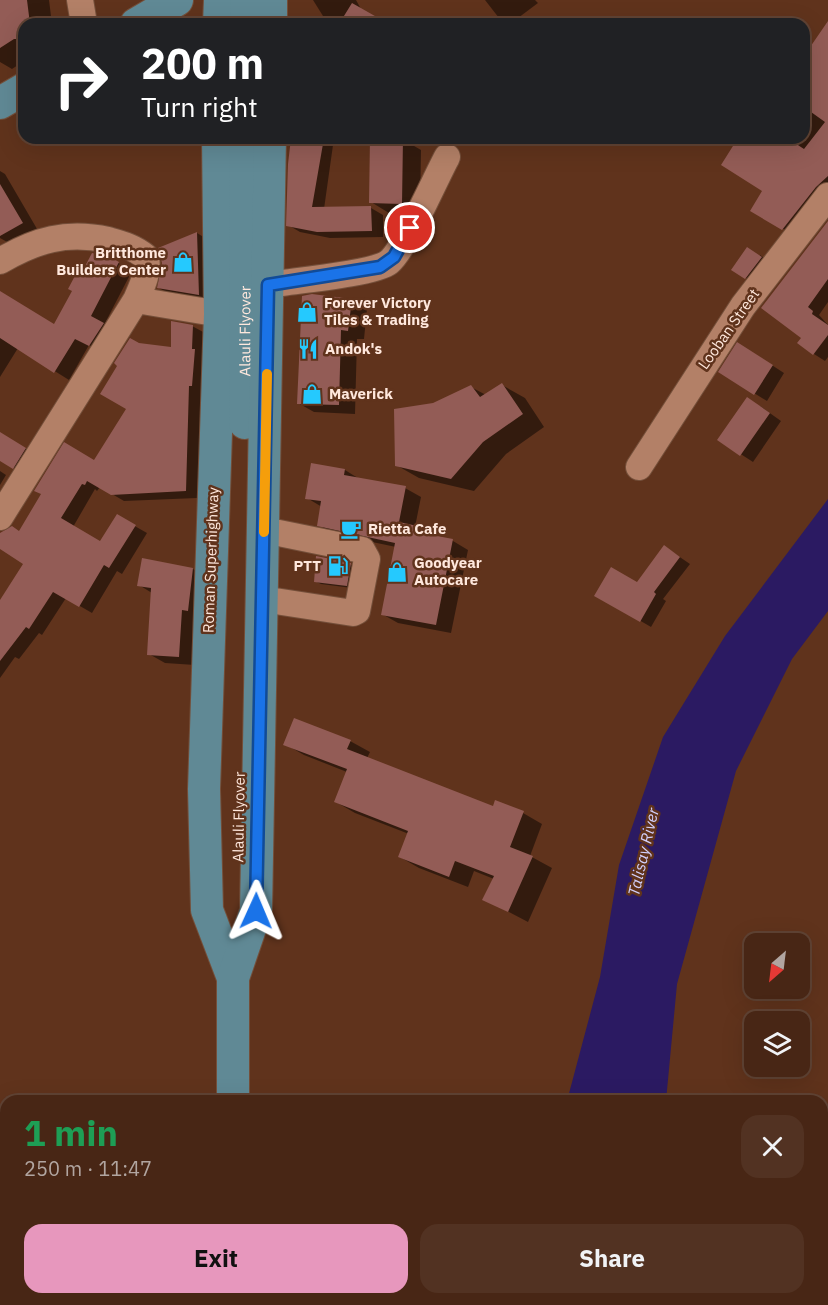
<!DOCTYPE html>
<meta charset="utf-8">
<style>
:root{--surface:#482615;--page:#523222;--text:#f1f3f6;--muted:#b1a5a0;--line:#604334;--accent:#e797bd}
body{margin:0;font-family:"IBM Plex Sans",sans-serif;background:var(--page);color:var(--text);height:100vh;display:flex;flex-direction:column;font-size:22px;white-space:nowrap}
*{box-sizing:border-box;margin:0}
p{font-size:20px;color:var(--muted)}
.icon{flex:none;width:33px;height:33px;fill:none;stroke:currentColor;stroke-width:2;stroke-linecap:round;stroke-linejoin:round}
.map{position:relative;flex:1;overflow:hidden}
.drawer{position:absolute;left:0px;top:1095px;width:828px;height:210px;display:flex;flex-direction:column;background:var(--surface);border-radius:18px 18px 0 0;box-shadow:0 6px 24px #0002,0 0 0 2px var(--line)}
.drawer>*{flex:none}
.guide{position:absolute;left:18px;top:18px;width:792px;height:126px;border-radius:18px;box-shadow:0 6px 24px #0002,0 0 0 2px var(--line);background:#202124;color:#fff;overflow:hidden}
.needle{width:39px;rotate:208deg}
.controls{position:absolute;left:744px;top:933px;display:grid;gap:12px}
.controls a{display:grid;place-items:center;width:66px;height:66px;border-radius:12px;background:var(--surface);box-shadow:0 6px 24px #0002,0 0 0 2px var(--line);font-size:30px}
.pin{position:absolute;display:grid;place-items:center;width:51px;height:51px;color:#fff;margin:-26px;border:3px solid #fff;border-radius:50%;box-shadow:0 2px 6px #0007}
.me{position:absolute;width:66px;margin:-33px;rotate:1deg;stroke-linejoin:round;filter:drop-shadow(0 0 4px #0008)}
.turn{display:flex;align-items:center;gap:21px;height:126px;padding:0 24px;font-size:27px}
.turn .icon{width:78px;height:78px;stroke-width:2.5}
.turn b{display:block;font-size:42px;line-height:51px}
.round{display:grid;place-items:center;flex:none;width:63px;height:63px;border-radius:18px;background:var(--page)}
.summary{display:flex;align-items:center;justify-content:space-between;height:102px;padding:0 24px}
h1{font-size:36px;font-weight:700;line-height:45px;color:#1e9e55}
.primary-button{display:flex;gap:12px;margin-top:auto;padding:12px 24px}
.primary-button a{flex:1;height:69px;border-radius:18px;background:var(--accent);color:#111;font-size:24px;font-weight:700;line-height:69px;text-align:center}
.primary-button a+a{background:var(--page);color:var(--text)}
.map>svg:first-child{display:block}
.water{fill:#2b1a62}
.shadow{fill:#0007}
.building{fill:#935c56}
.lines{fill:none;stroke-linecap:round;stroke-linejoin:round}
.minor-casing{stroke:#744f3a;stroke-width:28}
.major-casing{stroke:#744f3a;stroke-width:34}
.minor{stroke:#b38067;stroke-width:26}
.major{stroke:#608995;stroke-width:32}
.route-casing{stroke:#114b97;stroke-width:15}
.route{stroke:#1a73e8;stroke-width:10}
.slow{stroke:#f59e0b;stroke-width:10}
.labels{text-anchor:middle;stroke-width:5;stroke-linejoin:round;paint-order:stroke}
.poi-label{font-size:15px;font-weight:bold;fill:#ffe8dd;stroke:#60331c;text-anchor:start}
.street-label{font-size:15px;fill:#ffe8dd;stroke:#60331c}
.water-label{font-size:16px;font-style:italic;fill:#d1cffb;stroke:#60331c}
</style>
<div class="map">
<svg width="828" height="1305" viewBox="0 0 828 1305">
<rect width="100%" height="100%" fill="#60331c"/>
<!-- water -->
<path class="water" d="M828 499V611L792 659 736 771 677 984 666 1101H567L600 977 619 865 663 737 725 636Z
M603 1299H788L792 1305H607Z"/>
<!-- shadow -->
<path class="shadow" d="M0 0H49L52 24H24V61L12 69 0 62Z
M313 0H356L362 11 386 24H328Z
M485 0H535L538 3 510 24 499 18Z
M828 29V195L795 236 752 210 764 190 743 138H804V58Z
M292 138H334L324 209 371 208 383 215V237L330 238 300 232 288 225Z
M402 139 421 150 420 213H389L371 202Z
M0 171 5 174 40 234 16 247 0 238Z
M828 223V302L819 315 828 325V357L825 361 814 354 803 337 763 307Z
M197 233 215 244 216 305 177 298 159 288 163 263Z
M760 255 773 265 758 285 746 278Z
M108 257 132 271 104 325 117 332 104 353 89 345 69 380 18 348 0 377V292L54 326 81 276Z
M351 300 367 309 364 339H357L355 414 314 412 298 403Z
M192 326 205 333 197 498 124 501 100 487 97 491 95 489 73 527 101 543 117 516 147 533 122 574 117 571 92 613 66 598 42 635 39 633 19 659 15 657 0 678V603L25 564 0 547V536L20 533 95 462 128 408 139 345 172 348Z
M750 351 784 373 767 401 720 372Z
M502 385 525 398 544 427 506 454 474 491 419 478 396 465 433 404 471 387 486 395Z
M760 406 781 421 753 462 719 440Z
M0 440 15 442 37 456 25 474 0 459Z
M313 465 345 470 361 480 405 488 421 497 415 527 438 538 453 541 468 550 451 633 398 623 382 614 396 547 334 534 319 525 322 507 307 498Z
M0 471 6 475 0 485Z
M665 547 690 564 663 599 666 601 651 627 596 595 637 584Z
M143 560 193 569 210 579 195 665 165 663 149 654 152 593 139 585Z
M350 564 356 568 352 588 321 584 315 581Z
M350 741 370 752 367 758 494 808 523 813 542 824 530 856 552 868 528 922 484 899 494 879 474 871 468 887 419 868 400 857 409 834 355 813 336 802 347 772 304 755 285 744Z"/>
<!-- building -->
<path class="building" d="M0 0H27L30 24H24V39H14L0 48Z
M352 3 389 24H339Z
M828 21V176L816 187 782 230 750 211 762 191 721 165 738 138H787L804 149 825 122 804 107V56Z
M291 138H324L312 207 371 206 372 231 317 232 286 226 288 164Z
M370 138H403L402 204 369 203Z
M0 184 23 223 0 236Z
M828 221V279L808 307 813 311 812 314 828 325V335L813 355 797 343 801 338 761 308Z
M197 232 199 295 157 288 162 263 158 248Z
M747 247 762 257 745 279 731 270Z
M92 253 108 256 119 262 91 316 104 323 89 346 75 339 54 373 0 338V291L54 324 72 291 68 289 77 272 81 274Z
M312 294 352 299 348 331 341 330 339 405 297 404 302 296Z
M171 321 193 325 192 349H195L192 386H189L186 491 111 495 87 481 85 485 82 484 61 518 100 541 117 514 136 525 109 568 104 565 79 607 53 592 29 629 26 627 0 661V600L23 564 0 549V533L12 526 19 531 41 494 34 491 64 442 94 460 126 409 100 394 117 366 114 363 130 338 139 343 171 347Z
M737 342 773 365 754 395 718 372Z
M502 383 523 414 483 442 451 479 395 466 394 409 433 403 471 385 480 397Z
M747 397 770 413 740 456 717 440Z
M0 432 26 448 13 469 0 461Z
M311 463 345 469 344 475 406 486 399 522 422 527 421 533 453 539 436 625 381 615 395 543 317 526 321 501 305 499Z
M664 545 680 557 654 592 656 594 640 622 594 596 611 567 637 582Z
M316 556 351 563 347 586 314 582Z
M142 558 193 568 188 611 182 610 179 657 147 655 151 588 137 586Z
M294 718 351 740 347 749 493 806 495 800 524 811 510 847 533 856 508 912 482 900 494 876 455 861 449 877 398 857 408 831 334 802 347 769 283 745Z"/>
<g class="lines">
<!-- minor casing -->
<g class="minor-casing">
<path id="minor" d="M80 0 84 24
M0 261C36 240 66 231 108 240 122 244 134 247 146 257 149 273 142 286 136 300L220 314
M268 285C291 281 374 274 389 262 405 249 435 179 447 157
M639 467 743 306 828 196
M0 517 136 300
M262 599 353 613 357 611 367 559 362 550 264 530"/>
</g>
<!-- major casing -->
<g class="major-casing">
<g id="major">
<path d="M136 24 177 0"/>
<path d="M219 24 220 0"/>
<path d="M246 24 247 0"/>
<path d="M271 24V0"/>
<path d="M0 103 24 89"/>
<path d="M218 138 220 314 204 789 207 910 233 978"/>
<path id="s1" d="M245 423 246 138"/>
<path d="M233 1101V978L256 911 270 138"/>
<path d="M232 1305V1299"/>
</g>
</g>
<!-- minor -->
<use href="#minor" class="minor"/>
<!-- major -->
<use href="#major" class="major"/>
</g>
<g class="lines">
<!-- route casing -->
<g class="route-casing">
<path id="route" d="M256 911 268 285 380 267 394 257 410 228"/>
</g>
<!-- route -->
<use href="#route" class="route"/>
<!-- slow -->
<path class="slow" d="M264 532 267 374"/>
</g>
<!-- icons -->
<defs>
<g id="shop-bare" transform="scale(1.62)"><path d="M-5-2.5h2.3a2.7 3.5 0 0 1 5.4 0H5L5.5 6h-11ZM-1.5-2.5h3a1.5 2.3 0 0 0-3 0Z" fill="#25c9fe" stroke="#60331c" stroke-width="2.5" paint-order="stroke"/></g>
<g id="restaurant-bare" transform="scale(1.62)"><path d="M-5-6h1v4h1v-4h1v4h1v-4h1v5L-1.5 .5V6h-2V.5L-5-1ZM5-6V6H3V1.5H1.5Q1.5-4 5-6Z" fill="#25c9fe" stroke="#60331c" stroke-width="2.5" paint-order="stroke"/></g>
<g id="cafe-bare" transform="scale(1.62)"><path d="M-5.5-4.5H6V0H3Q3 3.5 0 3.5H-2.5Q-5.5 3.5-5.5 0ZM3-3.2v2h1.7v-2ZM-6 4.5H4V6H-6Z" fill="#25c9fe" stroke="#60331c" stroke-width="2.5" paint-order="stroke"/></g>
<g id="fuel-bare" transform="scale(1.62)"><path d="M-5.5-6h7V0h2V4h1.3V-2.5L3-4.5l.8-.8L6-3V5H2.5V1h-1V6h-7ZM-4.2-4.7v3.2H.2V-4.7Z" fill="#25c9fe" stroke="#60331c" stroke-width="2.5" paint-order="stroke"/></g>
</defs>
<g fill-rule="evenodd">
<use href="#shop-bare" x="183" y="262"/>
<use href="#shop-bare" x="307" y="312"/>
<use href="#restaurant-bare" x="308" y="349"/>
<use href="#shop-bare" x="312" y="394"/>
<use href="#cafe-bare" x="351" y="529"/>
<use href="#fuel-bare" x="338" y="566"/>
<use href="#shop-bare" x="397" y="572"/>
</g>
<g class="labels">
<!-- poi labels -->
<g class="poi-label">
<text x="166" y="258" text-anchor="end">Britthome<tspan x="166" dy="17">Builders Center</tspan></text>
<text x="324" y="308">Forever Victory<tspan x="324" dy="17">Tiles &amp; Trading</tspan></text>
<text x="325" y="354">Andok's</text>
<text x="329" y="399">Maverick</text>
<text x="368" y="534">Rietta Cafe</text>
<text x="414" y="568">Goodyear<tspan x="414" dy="17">Autocare</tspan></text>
<text x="321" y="571" text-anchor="end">PTT</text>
</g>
<!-- street labels -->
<g class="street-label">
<text transform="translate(729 329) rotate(-55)" y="5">Looban Street</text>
<text dy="5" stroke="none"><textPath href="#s1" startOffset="92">Alauli Flyover</textPath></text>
<text transform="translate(211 560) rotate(-88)" y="5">Roman Superhighway</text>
<text transform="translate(239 817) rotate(-89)" y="5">Alauli Flyover</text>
</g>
<!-- water labels -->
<g class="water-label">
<text transform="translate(643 852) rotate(-77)" y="6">Talisay River</text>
</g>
</g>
</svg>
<div class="controls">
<a><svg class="needle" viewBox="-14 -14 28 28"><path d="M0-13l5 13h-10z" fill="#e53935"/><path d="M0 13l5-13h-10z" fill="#b1a5a0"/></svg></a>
<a><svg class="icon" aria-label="layers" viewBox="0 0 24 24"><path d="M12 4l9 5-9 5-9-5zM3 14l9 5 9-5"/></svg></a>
</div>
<div class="pin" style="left:410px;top:228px;background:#d93025"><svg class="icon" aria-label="arrive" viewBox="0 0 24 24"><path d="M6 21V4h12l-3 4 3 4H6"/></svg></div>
<svg class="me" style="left:256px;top:911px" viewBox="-20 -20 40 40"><path d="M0-17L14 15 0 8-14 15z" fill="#1a73e8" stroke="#fff" stroke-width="4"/></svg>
<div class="guide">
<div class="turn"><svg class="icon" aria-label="right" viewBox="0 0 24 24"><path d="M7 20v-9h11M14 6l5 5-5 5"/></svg><div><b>200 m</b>Turn right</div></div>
</div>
<section class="drawer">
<div class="summary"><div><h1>1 min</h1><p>250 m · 11:47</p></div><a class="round"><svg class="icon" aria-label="close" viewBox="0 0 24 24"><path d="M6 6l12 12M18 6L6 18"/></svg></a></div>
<div class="primary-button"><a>Exit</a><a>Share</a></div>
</section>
</div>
